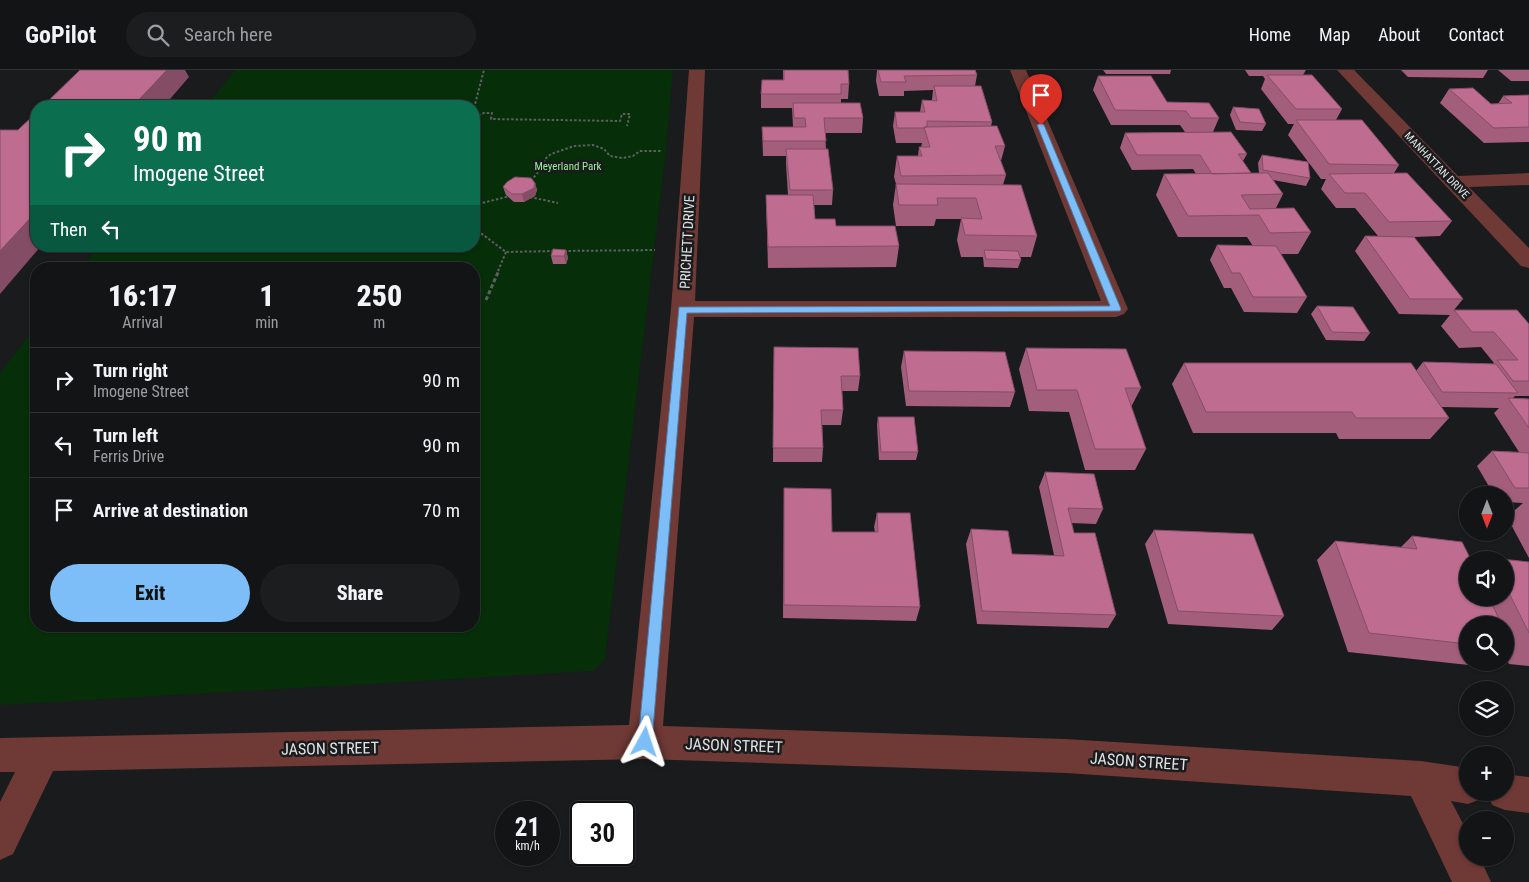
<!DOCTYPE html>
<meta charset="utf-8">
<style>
:root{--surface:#131416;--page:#1c1d1f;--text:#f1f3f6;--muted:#9d9ea1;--line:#323335;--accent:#7dbef9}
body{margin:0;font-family:"Roboto Condensed",sans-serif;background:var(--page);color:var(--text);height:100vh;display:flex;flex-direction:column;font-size:19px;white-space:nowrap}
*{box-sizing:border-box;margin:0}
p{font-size:16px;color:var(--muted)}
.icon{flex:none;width:28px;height:28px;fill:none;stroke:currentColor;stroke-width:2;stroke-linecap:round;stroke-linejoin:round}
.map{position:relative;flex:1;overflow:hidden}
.drawer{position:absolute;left:30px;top:192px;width:450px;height:370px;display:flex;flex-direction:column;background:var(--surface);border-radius:20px;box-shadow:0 1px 4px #0004,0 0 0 1px var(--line)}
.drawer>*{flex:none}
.hud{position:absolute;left:30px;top:30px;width:450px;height:152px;border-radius:20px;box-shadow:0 1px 4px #0004,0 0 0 1px var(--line);background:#0b6e4f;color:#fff;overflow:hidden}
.needle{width:32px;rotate:180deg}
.fabs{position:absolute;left:1459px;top:416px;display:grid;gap:10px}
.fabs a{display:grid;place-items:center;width:55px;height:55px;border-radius:50%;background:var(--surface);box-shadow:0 1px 4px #0004,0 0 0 1px var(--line);font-size:25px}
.speed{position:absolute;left:495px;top:731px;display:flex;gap:10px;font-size:25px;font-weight:700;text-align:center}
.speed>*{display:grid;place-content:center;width:65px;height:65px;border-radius:50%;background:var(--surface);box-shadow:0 1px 4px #0004,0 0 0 1px var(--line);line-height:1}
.speed small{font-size:12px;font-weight:400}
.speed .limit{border:2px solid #111;border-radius:8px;background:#fff;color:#111}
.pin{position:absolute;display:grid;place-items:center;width:42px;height:42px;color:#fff;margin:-51px -21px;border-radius:50% 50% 50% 0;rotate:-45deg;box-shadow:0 0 5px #0007}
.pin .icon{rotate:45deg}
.me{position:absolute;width:55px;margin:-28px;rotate:5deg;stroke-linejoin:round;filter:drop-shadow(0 0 4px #0008)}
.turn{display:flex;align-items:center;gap:18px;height:105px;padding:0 20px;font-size:22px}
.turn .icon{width:65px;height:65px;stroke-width:2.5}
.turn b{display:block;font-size:35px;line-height:42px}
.then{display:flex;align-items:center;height:48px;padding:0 20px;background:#0003;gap:10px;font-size:19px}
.eta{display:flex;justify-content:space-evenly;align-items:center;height:85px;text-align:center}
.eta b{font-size:30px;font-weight:800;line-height:35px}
.button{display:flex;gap:10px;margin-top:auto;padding:10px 20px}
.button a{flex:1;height:58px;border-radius:30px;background:var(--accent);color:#111;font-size:20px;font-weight:800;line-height:58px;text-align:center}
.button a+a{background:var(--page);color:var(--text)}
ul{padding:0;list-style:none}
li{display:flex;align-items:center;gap:15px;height:65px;padding:0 20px;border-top:1px solid var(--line)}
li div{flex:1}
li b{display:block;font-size:19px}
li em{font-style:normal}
header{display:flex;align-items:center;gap:30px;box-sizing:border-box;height:70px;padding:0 25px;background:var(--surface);border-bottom:1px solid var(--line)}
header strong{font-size:24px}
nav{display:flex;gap:28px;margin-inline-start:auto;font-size:18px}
.search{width:350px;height:45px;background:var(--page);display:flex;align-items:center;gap:12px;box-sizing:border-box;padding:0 18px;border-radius:28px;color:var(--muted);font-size:19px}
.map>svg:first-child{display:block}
.green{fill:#062f09}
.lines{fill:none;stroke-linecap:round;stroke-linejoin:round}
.path-far1{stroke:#5d5f61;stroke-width:2;stroke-dasharray:2.5 2;stroke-linecap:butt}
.path{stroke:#5d5f61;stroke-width:3;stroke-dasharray:4 2.5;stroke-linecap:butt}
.minor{fill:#6f3935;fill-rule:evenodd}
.wall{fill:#a35e7c}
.shaded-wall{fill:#854c65}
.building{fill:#be6d90;stroke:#854c65}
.route{fill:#7dbef9;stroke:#517ca2}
.labels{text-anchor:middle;stroke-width:5;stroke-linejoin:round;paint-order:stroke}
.far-street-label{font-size:11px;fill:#e0e2e4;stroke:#191b1d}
.far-park-label{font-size:11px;fill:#9cf09b;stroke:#191b1d}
.street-label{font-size:14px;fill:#e0e2e4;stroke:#191b1d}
.near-street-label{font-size:16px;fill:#e0e2e4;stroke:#191b1d}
</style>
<header>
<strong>GoPilot</strong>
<div class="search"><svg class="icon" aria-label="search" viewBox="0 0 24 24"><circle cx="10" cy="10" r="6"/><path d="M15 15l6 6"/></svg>Search here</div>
<nav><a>Home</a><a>Map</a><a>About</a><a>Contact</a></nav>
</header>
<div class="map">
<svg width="1529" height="812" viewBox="0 0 1529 812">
<rect width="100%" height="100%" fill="#191b1d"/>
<!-- green -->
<path class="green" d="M235 0H673L666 81 605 589 593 601 0 635V303L36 256V556H474V199H81L98 176H474V36H207Z"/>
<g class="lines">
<!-- path-far1 -->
<path class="path-far1" d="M474 38 484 0
M474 47 484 43H492L491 49 620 51 622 44H630L627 56
M531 111 543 96 545 89 551 84 574 76 593 75 604 79 610 86 622 88 633 86 640 81H662
M530 127 558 133
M474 135 510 126
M474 158 506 182 555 181
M564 181 655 180
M498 201 506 182"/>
<!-- path -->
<path class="path" d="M486 230 499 200"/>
<!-- minor -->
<path class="minor" d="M689 0H705L695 231H1101L1010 0H1026L1128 239 1124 244 1116 247H694L663 656 1066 669 1421 691 1468 698V722H1483L1481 729 1468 734 1451 731 1468 763V788H1480L1491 812H1452L1411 726 1066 703 645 689 53 701 13 784 0 790V732L15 702H0V668L629 655 671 239Z
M1337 0H1354L1458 106 1529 103V115L1469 117 1529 178V198L1521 196Z
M1505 704 1529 707V743L1505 740 1492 735 1487 722H1505Z"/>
</g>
<!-- wall -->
<path class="wall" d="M774 0H848L849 14 848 29H841V33L863 48 862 63H825L826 79 833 120 832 135H814L815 149 899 176 896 197 768 198 766 125H788L786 94V86H763L762 57H793L792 38H761V24L783 10V0Z
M877 0H975L977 5 975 16 992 52 991 56 1005 76 1001 91 1006 105 1003 115 1037 166 1031 187H1020L1021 190 1018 198 984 197 983 187H961L957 170 961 149H936L934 156H896L893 135 896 114 894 107 897 86H918L919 77H921L922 73H896L893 56 895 42H920L922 30H932L933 20 904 21V26H879L876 11Z
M1103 0H1171L1170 4H1106Z
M1245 0H1306L1303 5 1342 39 1336 50 1399 95 1394 103 1452 151 1440 166 1414 167 1463 229 1454 240 1529 254V326H1515L1513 328 1529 329V488L1507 447 1523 433 1505 432V425H1494L1477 396 1492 381 1519 382 1494 343 1499 338 1441 337 1449 348 1430 369H1339L1336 363H1193L1172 314 1184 293 1416 301 1423 292 1493 294 1494 293 1481 277 1459 278 1441 256 1450 245 1399 244 1355 181 1365 166H1378L1355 138H1336L1321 119 1326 109H1321L1288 65 1294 54H1288L1261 19 1265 9 1263 6H1249Z
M1401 0H1488L1483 8 1408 7Z
M1498 0H1529V11H1511Z
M1098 6 1167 32 1219 48 1213 62 1247 84 1243 91 1251 103H1259L1258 93 1262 85 1310 108 1306 116 1273 110 1283 124 1276 138 1311 162 1298 184H1281L1307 227 1297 243 1244 242 1231 218H1224L1210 190 1217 175 1253 176 1247 167H1178L1156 125 1164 104H1196L1193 99 1132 100 1120 78 1125 63 1185 62 1180 55H1111L1093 20Z
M1449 19 1491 34H1498L1503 26 1529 25V72L1484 73 1440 33Z
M1233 37 1266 54 1262 61 1236 60 1230 45Z
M535 113 537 120 535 126 524 132H514L506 125 503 117Z
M566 180 568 188 566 194H553L551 186Z
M1317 236 1370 263 1364 271 1326 270 1311 244Z
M774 277 860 306 858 321H842L843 340 841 355H822L823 378 822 392H773Z
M1026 278 1141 318 1131 337 1146 379 1135 400H1085L1069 342 1029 341 1019 299Z
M904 281 1015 322 1010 337 906 336 901 297Z
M878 347 918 382 916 390H879L877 355Z
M1045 402 1103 439 1096 454 1071 453 1074 463 1116 545 1108 558 977 554 966 474 971 459 1012 484 1054 485 1039 417Z
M784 418 832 462H875L874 457 877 443 920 537 916 551 783 548Z
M1154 460 1284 546 1272 560 1168 554 1145 474Z
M1412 466 1468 528H1505V490H1490L1492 488 1529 492V596L1509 594 1505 586V555H1468V592H1493L1487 597 1348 582 1317 490 1335 471 1401 477Z"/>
<!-- shaded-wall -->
<path class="shaded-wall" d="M167 0H185L189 7 164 36H133Z
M535 113 537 120 535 126 524 132 522 124Z
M36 142V176H41L0 224V181Z
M566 180 568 188 566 194 564 186Z"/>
<!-- building -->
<path class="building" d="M80 0H167L133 36H43Z
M784 0H848L849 14H841V24H761L762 10H784Z
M878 0H975L977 5 904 6 906 12H881Z
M1267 5H1312L1342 39H1296Z
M1098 6H1151L1167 32 1209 33 1219 48H1191L1186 41 1115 40Z
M934 16H981L992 52 927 51V57H924L925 58H897L895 42H925L922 30 937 31Z
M1473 18 1491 34 1512 33 1503 26 1529 25V57L1494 58 1449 19Z
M793 33H860L863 48H824L826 71H763L762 57H806L805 48H794Z
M1233 37 1259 39 1266 54 1240 52Z
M36 43V142L0 181V60H18Z
M1296 50H1362L1399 95 1329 94Z
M997 56 1005 76H995L1006 105 901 106 897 86H922L919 77H930L924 57Z
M1231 62 1247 84H1238L1251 103 1212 104 1200 85H1137L1125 63Z
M786 79H828L833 120H790Z
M1262 85 1308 92 1310 108 1263 100Z
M1268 103 1283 124 1241 125 1250 139 1294 138 1311 162 1270 163 1259 145 1188 146 1164 104Z
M1407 103 1452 151 1389 152 1365 123H1345L1329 104Z
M515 107 531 108 535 113 534 118 522 124H512L503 117 507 112Z
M896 114 1021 115 1037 166 965 165 961 148 982 149 976 128H937L938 135H899Z
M766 125H813L815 149H835L836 156H895L899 176 768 177Z
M1365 166 1414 167 1463 229H1410Z
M1217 175 1276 176 1307 227H1253L1240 203H1232Z
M553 179 566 180 564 186H551Z
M984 180 1018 181 1021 190 986 189Z
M1317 236 1353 237 1370 263 1332 262Z
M1454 240H1517L1529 254V311H1513L1497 290H1518L1494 262H1472Z
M774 277 858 278 860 306H841L843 340H821L823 378H773Z
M1026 278 1126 279 1141 318H1125L1146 379H1095L1077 320H1037Z
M904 281 1005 282 1015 322 909 321Z
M1423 292 1496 294 1518 323 1442 322Z
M1184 293H1411L1449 348H1356L1352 342H1206Z
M1508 328 1529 329V358Z
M878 347H914L918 382H881Z
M1492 381 1529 383V418H1515Z
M1045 402 1094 404 1103 439 1068 438 1074 463H1095L1116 545 982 541 971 459 1008 461 1012 484 1064 486Z
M784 418 831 419 832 462H878L877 443H910L920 537 784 535Z
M1154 460 1253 464 1284 546 1178 541Z
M1412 466 1462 472 1471 490H1468V528H1489L1502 555H1468V574L1369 563 1335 471 1417 479Z
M1492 488 1529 492V563L1505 515V490H1492Z
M1505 561 1514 579 1505 578Z"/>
<!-- route -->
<path class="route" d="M1041 53 1044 55 1121 239 1120 241 687 243 652 672 650 677 645 679 640 677 638 672 679 237 1110 236 1037 55Z"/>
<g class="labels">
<!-- far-street labels -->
<g class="far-street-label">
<text transform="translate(1437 95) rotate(46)" y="4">MANHATTAN DRIVE</text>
</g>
<!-- far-park labels -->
<g class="far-park-label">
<text x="568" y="100">Meyerland Park</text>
</g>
<!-- street labels -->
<g class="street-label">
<text transform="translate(687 172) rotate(-87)" y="5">PRICHETT DRIVE</text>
</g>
<!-- near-street labels -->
<g class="near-street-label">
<text transform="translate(734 675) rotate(2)" y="6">JASON STREET</text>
<text transform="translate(330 678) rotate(-1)" y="6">JASON STREET</text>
<text transform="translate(1139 691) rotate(4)" y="6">JASON STREET</text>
</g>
</g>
</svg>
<div class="fabs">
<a><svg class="needle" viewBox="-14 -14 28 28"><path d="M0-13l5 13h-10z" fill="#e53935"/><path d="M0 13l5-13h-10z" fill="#9d9ea1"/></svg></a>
<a><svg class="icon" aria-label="sound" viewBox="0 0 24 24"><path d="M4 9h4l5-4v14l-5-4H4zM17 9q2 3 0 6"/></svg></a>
<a><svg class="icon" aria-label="search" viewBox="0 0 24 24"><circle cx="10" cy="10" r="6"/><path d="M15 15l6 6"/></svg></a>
<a><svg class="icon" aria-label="layers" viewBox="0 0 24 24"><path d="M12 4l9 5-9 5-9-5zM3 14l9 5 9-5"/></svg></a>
<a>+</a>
<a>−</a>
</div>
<div class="speed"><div>21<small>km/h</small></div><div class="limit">30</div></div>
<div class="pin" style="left:1041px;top:55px;background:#d93025"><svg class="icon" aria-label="arrive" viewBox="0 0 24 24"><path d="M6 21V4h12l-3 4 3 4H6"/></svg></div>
<svg class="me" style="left:645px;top:672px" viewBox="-20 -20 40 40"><path d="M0-17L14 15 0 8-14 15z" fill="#7dbef9" stroke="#fff" stroke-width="4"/></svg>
<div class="hud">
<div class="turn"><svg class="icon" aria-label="right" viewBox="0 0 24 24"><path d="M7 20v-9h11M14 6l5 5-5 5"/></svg><div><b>90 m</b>Imogene Street</div></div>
<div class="then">Then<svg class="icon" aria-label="left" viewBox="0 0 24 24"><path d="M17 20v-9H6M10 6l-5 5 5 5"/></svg></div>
</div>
<section class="drawer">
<div class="eta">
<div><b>16:17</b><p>Arrival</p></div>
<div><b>1</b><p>min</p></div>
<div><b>250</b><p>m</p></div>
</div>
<ul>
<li><svg class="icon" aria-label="right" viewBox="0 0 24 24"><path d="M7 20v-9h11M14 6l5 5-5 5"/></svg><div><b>Turn right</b><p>Imogene Street</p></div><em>90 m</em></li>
<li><svg class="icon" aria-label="left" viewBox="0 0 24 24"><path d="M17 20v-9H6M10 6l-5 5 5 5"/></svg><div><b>Turn left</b><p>Ferris Drive</p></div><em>90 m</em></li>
<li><svg class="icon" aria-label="arrive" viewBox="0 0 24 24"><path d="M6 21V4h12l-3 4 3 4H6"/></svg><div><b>Arrive at destination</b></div><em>70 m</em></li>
</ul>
<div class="button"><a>Exit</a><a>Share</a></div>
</section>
</div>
